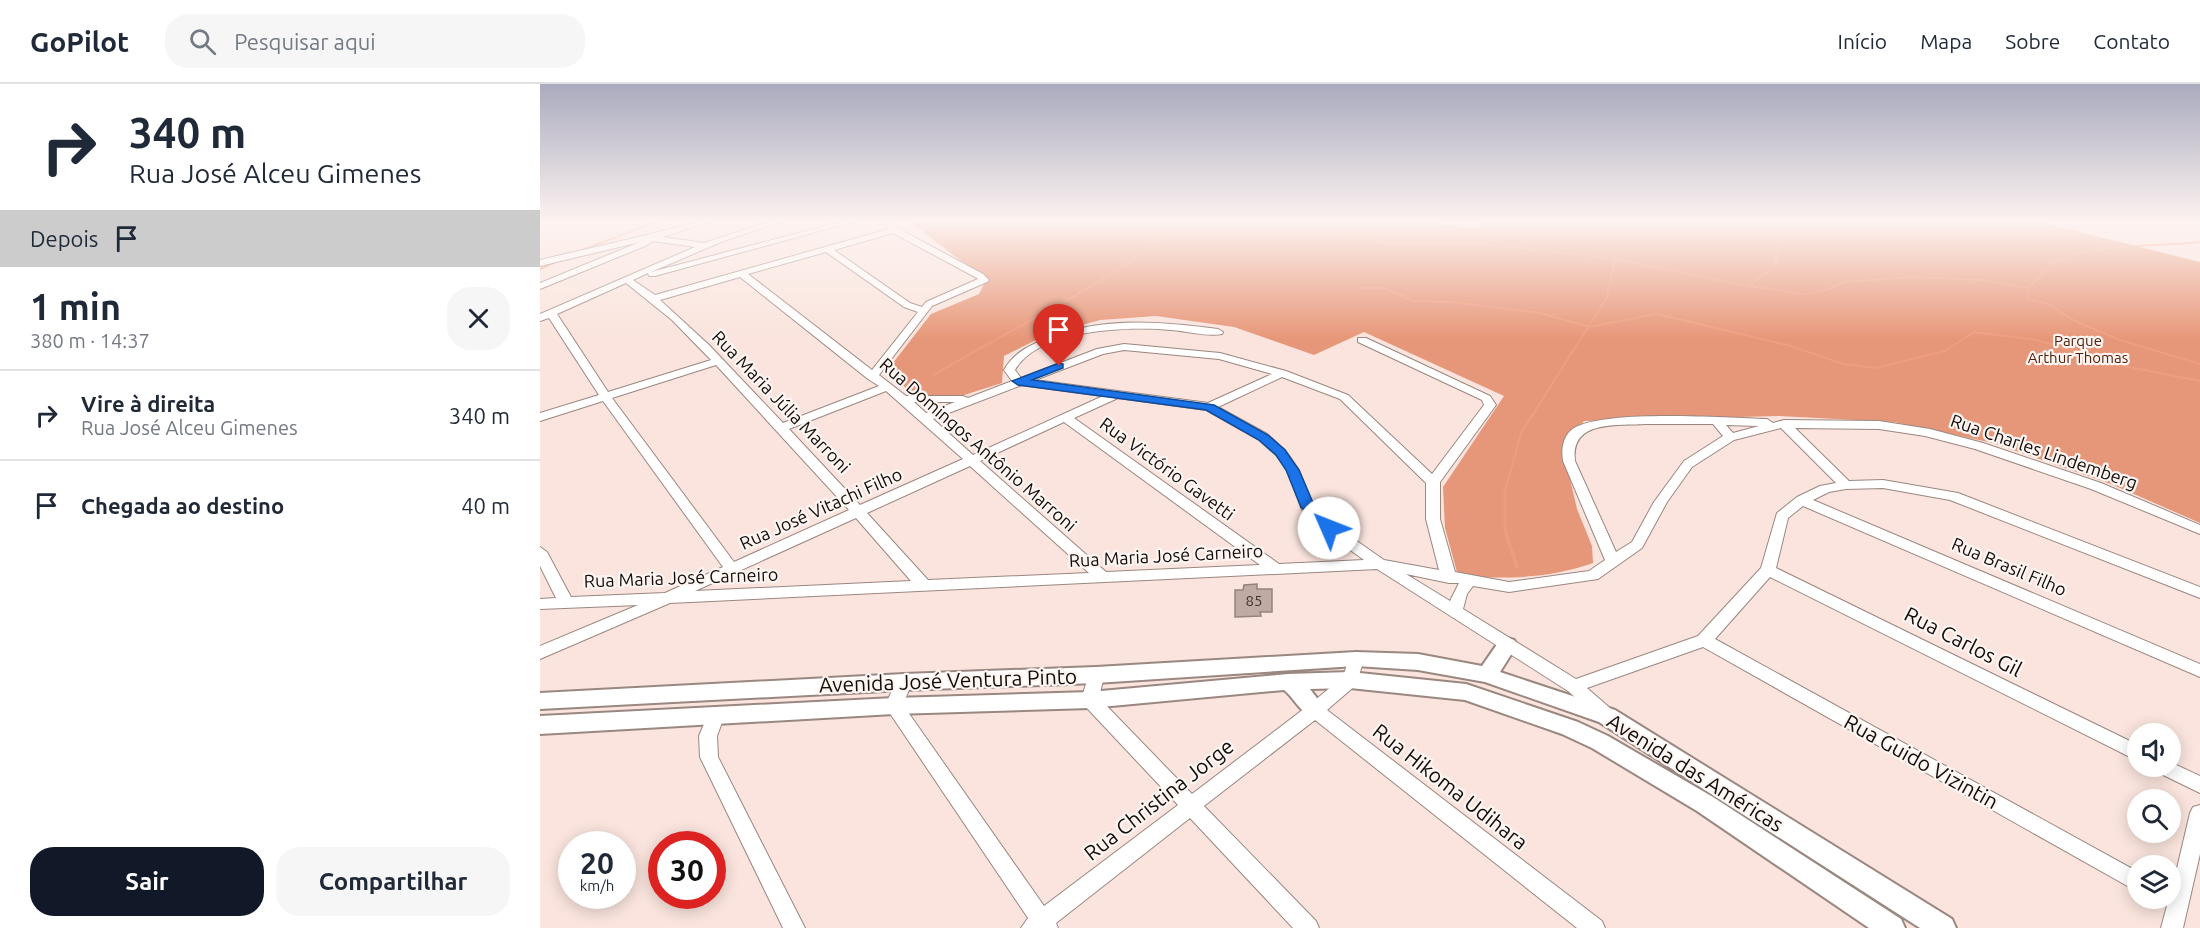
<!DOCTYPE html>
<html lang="pt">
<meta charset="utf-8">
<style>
:root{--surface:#fff;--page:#f6f6f7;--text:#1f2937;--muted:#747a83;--line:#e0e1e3;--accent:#111827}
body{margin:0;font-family:Ubuntu,sans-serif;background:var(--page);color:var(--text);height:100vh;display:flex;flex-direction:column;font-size:22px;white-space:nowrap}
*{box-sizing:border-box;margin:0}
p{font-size:20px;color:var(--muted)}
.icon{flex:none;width:33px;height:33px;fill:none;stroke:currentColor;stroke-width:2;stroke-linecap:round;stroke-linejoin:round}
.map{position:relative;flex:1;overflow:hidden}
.side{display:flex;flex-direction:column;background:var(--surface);width:540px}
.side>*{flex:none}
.banner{background:#fff;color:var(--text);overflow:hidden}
.controls{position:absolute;left:1587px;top:639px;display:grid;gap:12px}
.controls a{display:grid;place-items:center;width:54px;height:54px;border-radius:50%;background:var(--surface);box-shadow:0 3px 15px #0003;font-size:30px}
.speed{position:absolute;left:18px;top:747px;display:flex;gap:12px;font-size:30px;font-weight:700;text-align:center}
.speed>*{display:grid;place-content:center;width:78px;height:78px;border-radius:50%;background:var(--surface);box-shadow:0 3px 15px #0003;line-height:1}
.speed small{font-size:15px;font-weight:400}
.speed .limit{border:9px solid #d22;background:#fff;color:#111}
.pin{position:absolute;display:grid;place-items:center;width:51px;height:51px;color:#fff;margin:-62px -26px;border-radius:50% 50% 50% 0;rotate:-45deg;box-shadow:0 0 6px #0007}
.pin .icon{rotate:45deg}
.me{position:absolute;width:66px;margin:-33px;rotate:314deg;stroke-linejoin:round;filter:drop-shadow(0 0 4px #0008)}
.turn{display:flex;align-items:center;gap:21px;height:126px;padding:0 30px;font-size:27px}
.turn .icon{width:78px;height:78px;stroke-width:2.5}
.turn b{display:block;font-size:42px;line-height:51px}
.then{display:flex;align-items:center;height:57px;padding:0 30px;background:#0003;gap:12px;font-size:22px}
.round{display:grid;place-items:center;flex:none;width:63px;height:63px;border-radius:24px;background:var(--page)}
.headline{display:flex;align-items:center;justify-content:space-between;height:102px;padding:0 30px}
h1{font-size:36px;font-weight:700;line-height:45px}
.primary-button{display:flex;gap:12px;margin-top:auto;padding:12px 30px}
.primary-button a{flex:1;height:69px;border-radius:24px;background:var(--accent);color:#fff;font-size:24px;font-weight:700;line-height:69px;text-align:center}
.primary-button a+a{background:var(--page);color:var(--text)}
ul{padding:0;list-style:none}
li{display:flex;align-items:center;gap:18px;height:90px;padding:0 30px;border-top:2px solid var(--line)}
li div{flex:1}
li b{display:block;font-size:22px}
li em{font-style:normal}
header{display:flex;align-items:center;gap:36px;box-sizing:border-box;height:84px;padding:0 30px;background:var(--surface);border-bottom:2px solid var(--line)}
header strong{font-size:28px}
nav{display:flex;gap:33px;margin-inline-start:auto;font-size:21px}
.search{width:420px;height:54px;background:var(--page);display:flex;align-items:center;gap:15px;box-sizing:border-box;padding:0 21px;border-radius:24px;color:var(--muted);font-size:22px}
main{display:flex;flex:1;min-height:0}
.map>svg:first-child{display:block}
.forest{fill:#e79779}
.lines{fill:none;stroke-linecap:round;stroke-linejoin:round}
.stream-far1{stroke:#ee9e80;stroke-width:2}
.stream{stroke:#ee9e80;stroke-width:3}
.building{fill:#bfaba4;stroke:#95827b;stroke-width:1.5}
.minor-casing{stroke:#9a8780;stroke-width:2}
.major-casing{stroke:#9a8780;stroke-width:4}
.minor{fill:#fff;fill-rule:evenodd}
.major{fill:#fff;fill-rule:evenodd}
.route{fill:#1a73e8;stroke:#114b97;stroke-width:1.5}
.labels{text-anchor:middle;stroke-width:4.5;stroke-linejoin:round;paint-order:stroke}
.far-park-label{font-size:15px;fill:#52200b;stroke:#fdf5f1}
.number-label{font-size:15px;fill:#3d3430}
.street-label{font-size:18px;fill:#120c09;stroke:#fdf5f1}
.near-street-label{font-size:21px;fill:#120c09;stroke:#fdf5f1}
</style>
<header>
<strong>GoPilot</strong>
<div class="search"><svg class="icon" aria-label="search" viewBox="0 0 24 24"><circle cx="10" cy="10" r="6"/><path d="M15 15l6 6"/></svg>Pesquisar aqui</div>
<nav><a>Início</a><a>Mapa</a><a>Sobre</a><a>Contato</a></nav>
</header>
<main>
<section class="side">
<div class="banner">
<div class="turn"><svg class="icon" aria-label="right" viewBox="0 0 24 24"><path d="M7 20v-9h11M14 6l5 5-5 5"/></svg><div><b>340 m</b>Rua José Alceu Gimenes</div></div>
<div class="then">Depois<svg class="icon" aria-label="arrive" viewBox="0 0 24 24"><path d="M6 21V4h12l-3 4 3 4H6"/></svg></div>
</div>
<div class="headline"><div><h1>1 min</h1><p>380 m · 14:37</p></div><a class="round"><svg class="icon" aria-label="close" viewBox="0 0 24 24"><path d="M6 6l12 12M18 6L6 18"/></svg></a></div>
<ul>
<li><svg class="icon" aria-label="right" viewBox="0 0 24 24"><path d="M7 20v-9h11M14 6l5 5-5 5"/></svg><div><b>Vire à direita</b><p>Rua José Alceu Gimenes</p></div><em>340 m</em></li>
<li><svg class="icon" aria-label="arrive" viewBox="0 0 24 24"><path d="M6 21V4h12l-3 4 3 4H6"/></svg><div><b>Chegada ao destino</b></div><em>40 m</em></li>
</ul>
<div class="primary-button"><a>Sair</a><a>Compartilhar</a></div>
</section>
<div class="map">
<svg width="1660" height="844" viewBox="0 0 1660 844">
<rect width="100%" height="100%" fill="#fae4dd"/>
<!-- forest -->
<path class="forest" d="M378 137H874L935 144 947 137H1496L1660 178V439L1571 400 1453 359 1354 338 1239 332 1044 337 1023 365 1037 425 1052 462 1053 479C1007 495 966 495 918 492L905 444 903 403 964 312 824 248 774 271 694 243 616 232 560 236 506 251 464 272 462 299 418 313 371 311 349 284 391 230 439 210 446 196 374 141Z"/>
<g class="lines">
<!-- stream-far1 -->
<path class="stream-far1" d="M795 137 805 145 847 160H944L1075 175 1208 202 1264 210 1286 206 1304 198 1371 193 1443 196 1488 204 1487 215 1509 220 1533 236 1580 256 1660 280
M37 168 118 137
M0 185 18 177
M1208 202 1235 183 1239 158 1247 145 1248 137
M1489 203C1497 196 1504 187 1513 180 1542 158 1621 163 1660 158
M819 204H845L873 217 912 218 1000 229 1049 243 1117 230 1251 262 1303 280 1335 284 1405 267 1434 248 1497 256 1589 283 1660 297
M394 291C478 240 568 202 642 137
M965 407 981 349 1067 213 1075 175"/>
<!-- stream -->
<path class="stream" d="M965 405V446L977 483"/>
</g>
<!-- building -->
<path class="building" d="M717 500V505H732V528H720L721 532 695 533V506H703L704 501Z"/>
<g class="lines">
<!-- minor casing -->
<g class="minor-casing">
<path id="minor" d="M160 137H172L123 153 164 159 231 137H243L181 158 111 188 304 137H316L115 192H109L108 189 93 196 115 211 349 145 345 137H353L357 144 443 190 449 196 447 198 392 222 339 291 366 312H423L428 314 472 297 464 286C473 270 486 263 503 256 560 232 619 237 678 245L683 248 682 250C666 253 647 247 631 246 589 242 498 245 475 286L481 294 557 265 584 260 680 269 746 287 808 311 892 390 944 321 942 316 818 258V254H826L950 312 956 321 900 398V435L915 488 969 498 1049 487 1065 476 1023 377C1021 365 1023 351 1034 344 1068 325 1185 334 1227 335L1233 339 1244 336 1339 337 1390 345 1443 359 1561 399 1660 441V450L1551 405 1435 365 1385 352 1339 345 1255 344 1309 397 1343 396 1418 409 1660 503V514L1410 416 1343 404 1306 405 1289 408 1273 416 1660 580V593L1263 422 1248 434 1236 484 1598 661V677L1230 493 1175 555 1598 788V808L1163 563 1047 604 1071 625 1074 630 1071 635 1065 637 1059 635 1028 607 837 485 130 519 0 575V562L98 521 0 525V515L16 514 0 482V463L7 468 31 513 125 509 183 483 63 317 0 337V329L59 311 9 234 0 237V230L155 163 113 157 105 162 0 205V199L100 158 0 182V176C54 163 107 152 160 137ZM353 149 437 194 438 195 386 218 382 223 370 219 294 166ZM286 168 364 223 378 228 332 286 208 190ZM200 193 328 295 339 302 243 339 169 261 120 216ZM86 199 132 236 171 276 68 308 17 230ZM584 266 679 275 732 290 668 319 495 296 563 270ZM176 281 309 426 194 478 72 314ZM742 293 800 315 886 399V435L899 486 844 476 794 441 773 421 759 386 745 366 727 350 678 323ZM482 301 563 312 433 371 393 335ZM346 307 423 375 320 421 249 345ZM578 314 666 326 719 356 737 372 747 386 762 426 784 447 824 476 739 480 534 334ZM374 318H415L386 329ZM524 338 720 481 566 488 440 377ZM1104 340H1173L1183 352 1144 377 1114 418 1092 458 1076 468 1035 377C1030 336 1076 342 1104 340ZM1186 341 1219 342 1193 349ZM1241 344 1296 399 1280 402 1257 413 1237 429 1221 484 1158 552 1036 595 923 525 927 510 933 502 969 508 1058 495 1102 464 1127 418 1152 383 1194 356ZM430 382 549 489 388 496 327 429ZM316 434 371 497 155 507ZM866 490 909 499H919L910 517Z
M816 569 822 571 824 575 816 601 787 626 1062 837 1065 844H1037L775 636 664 722 776 837 779 844H753L650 734 516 839 518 844H481L488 834 345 622 358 593 364 592 370 593 372 598 363 621 504 822 638 721 544 621 541 616 550 587 556 585 562 587 564 591 559 614 652 710 769 621 803 593 810 571Z
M175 626 181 628 184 633 177 652 178 673 265 844H243L160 673 159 652 169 628Z
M1630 678 1660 692V709L1615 687 1613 682H1630Z
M1660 721V770L1643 844H1621L1629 814H1630L1650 729 1653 723Z"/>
</g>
<!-- major casing -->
<g class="major-casing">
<path id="major" d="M967 554 974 556 977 561 960 588 1075 626 1412 835 1416 844H1380L1059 638 945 598 878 586 816 582 556 599 364 606 0 625V609L364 590 556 583 816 568 878 570 942 582 960 556Z
M810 588 926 600 1038 638 1068 652 1173 713 1361 835 1365 844H1329L1157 727 1052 664 1022 650 925 616 810 604 770 605 786 626 782 632C764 638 757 616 744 606L550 624 354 630 0 650V632L354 614 550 608 748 590Z"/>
</g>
<!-- minor -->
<use href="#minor" class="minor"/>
<!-- major -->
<use href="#major" class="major"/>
</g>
<!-- sky -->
<linearGradient id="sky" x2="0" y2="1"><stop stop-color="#aaabbe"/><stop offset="0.54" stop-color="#fdf3f0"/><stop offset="1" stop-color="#fdf3f0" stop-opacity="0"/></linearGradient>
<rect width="1660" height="255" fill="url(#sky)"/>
<!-- route -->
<path class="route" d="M519 279 523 280V284L492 296 674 321 728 351 745 366 759 386 774 421 796 444 794 447H784L761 423 746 386 736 371 719 356 666 326 478 301 472 297Z"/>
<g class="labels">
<!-- far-park labels -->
<g class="far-park-label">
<text x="1538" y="262">Parque<tspan x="1538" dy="17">Arthur Thomas</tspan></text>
</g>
<!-- number labels -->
<g class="number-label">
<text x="714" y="522">85</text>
</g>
<!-- street labels -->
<g class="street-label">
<text transform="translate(241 318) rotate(46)" y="6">Rua Maria Júlia Marroni</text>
<text transform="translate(438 361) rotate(41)" y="6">Rua Domingos Antônio Marroni</text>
<text transform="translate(1504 368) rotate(19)" y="6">Rua Charles Lindemberg</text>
<text transform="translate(627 385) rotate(36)" y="6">Rua Victório Gavetti</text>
<text transform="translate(281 425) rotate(-24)" y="6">Rua José Vitachi Filho</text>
<text transform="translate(626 472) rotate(-3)" y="6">Rua Maria José Carneiro</text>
<text transform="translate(1469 483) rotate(23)" y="6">Rua Brasil Filho</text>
<text transform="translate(141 494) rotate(-2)" y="6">Rua Maria José Carneiro</text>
</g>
<!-- near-street labels -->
<g class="near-street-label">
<text transform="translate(1423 558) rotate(27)" y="7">Rua Carlos Gil</text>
<text transform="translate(408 597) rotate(-2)" y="7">Avenida José Ventura Pinto</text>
<text transform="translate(1381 678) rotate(29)" y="7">Rua Guido Vizintin</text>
<text transform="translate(1155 689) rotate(32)" y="7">Avenida das Américas</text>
<text transform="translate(910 703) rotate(38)" y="7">Rua Hikoma Udihara</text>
<text transform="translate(619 716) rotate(-38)" y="7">Rua Christina Jorge</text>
</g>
</g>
</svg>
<div class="controls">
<a><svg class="icon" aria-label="sound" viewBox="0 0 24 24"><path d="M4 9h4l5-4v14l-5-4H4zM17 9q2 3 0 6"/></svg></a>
<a><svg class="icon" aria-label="search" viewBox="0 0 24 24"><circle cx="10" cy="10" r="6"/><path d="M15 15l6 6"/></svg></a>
<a><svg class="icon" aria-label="layers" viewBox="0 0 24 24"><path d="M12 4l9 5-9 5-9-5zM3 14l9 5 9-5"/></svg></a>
</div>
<div class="speed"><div>20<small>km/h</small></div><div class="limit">30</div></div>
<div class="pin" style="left:519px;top:282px;background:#d93025"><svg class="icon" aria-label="arrive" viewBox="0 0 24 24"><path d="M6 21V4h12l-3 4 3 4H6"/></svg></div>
<svg class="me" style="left:789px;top:444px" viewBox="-20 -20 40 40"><circle r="19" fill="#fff"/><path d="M0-13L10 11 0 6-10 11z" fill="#1a73e8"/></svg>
</div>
</main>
